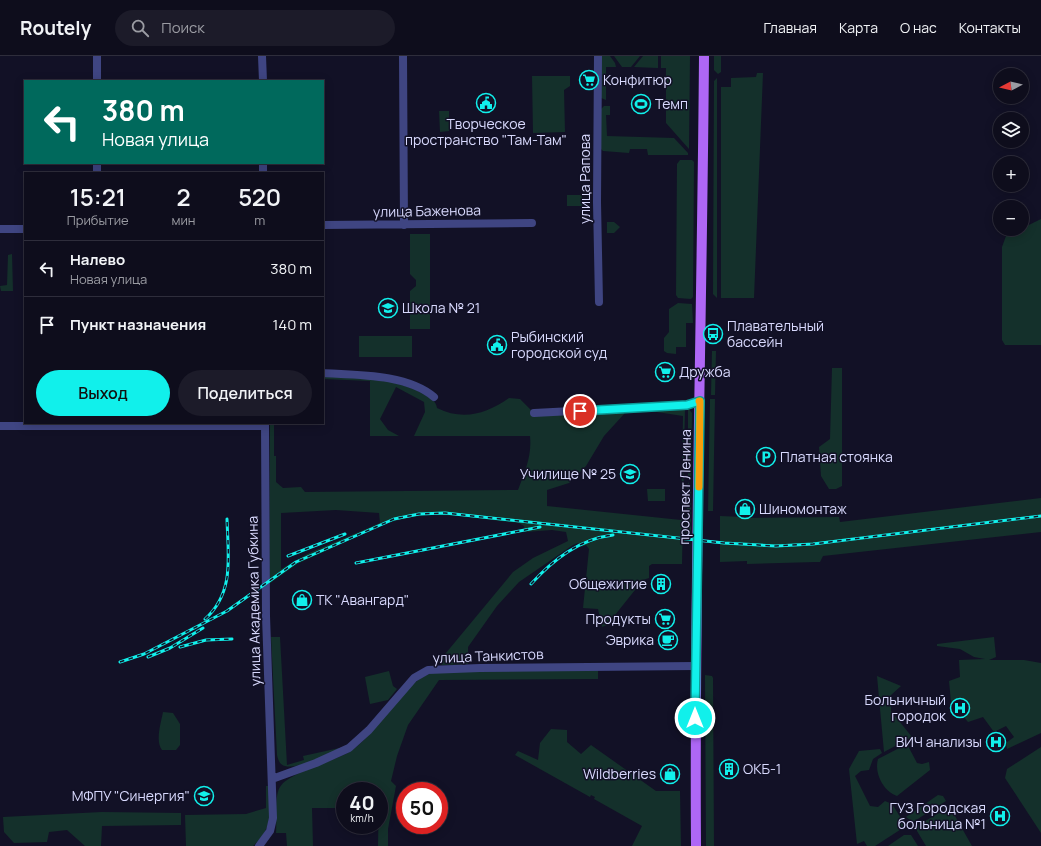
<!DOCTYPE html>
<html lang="ru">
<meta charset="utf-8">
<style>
:root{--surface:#0e0d1c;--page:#1c1b29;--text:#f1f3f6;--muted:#9b9ca3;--line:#2e2d3b;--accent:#11f0eb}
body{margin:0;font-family:Manrope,sans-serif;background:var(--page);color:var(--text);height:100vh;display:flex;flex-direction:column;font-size:15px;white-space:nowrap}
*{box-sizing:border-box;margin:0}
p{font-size:13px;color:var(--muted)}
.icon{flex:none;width:22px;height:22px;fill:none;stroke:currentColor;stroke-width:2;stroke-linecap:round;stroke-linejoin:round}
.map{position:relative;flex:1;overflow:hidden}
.drawer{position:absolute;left:24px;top:116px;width:300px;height:252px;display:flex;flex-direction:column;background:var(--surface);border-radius:0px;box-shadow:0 2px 10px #0003,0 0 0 1px var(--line)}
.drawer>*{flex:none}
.guide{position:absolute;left:24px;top:24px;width:300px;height:84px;border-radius:0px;box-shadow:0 2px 10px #0003,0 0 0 1px var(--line);background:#00695c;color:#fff;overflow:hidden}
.needle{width:26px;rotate:263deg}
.buttons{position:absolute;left:993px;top:12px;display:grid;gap:8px}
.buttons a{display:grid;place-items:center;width:36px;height:36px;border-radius:50%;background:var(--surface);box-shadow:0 2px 10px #0003,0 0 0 1px var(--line);font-size:20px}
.speed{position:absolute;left:336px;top:726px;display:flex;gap:8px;font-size:20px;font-weight:700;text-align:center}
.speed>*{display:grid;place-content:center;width:52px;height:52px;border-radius:50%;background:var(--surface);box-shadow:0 2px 10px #0003,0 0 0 1px var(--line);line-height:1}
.speed small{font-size:10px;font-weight:400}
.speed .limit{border:6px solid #d22;background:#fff;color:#111}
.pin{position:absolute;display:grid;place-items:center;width:34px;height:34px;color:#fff;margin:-17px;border:2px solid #fff;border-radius:50%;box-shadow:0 1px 4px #0007}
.me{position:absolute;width:44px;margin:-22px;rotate:0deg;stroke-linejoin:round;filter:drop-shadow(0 0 3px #0008)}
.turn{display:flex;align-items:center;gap:14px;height:84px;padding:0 12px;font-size:18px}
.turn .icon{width:52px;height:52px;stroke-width:2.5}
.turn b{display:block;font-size:28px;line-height:34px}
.eta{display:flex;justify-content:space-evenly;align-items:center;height:68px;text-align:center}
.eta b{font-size:24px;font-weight:600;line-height:28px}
.action{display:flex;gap:8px;margin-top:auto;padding:8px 12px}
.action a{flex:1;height:46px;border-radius:24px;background:var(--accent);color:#111;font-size:16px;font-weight:600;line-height:46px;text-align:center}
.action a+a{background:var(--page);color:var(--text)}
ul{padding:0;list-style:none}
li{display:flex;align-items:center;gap:12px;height:56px;padding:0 12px;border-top:1px solid var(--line)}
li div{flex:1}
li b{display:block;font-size:15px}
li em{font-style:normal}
header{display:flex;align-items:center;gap:24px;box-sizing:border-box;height:56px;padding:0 20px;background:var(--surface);border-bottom:1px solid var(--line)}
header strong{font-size:19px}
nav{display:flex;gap:22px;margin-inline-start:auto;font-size:14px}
.search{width:280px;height:36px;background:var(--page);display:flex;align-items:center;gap:10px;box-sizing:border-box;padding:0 14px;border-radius:22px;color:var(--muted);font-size:15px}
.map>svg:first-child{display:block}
.green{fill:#14302b;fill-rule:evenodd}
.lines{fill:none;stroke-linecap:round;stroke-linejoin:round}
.minor{stroke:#3f4582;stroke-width:8}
.major{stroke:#ae67f5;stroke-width:10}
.rail-casing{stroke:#11f0eb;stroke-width:3}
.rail{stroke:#121126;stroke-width:1.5;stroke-dasharray:4.5;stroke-linecap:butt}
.route-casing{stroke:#0b9c99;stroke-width:10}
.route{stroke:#11f0eb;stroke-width:7}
.slow{stroke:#f59e0b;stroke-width:7}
.labels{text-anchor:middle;stroke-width:3;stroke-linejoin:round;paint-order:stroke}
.poi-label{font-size:14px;fill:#d8d9fd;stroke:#121126;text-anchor:start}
.street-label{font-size:14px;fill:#d8d9fd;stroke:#121126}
</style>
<header>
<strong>Routely</strong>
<div class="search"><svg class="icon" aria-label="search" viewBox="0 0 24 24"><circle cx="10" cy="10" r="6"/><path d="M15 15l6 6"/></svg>Поиск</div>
<nav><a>Главная</a><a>Карта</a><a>О нас</a><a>Контакты</a></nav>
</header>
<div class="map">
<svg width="1041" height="790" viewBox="0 0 1041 790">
<rect width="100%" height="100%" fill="#121126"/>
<!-- green -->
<path class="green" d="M600 0H610L615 7 616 11H606V44L601 42Z
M614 0H640L631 11H622Z
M643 0H658V12L634 11Z
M661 0H690L689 93 666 67V12H661Z
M714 0H721V16L718 18 714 14Z
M757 17H763L754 242H721V31H731V22L756 21Z
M532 20H570V30L564 34 565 76 533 77Z
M717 22V242L713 238 714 25Z
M604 50H610V59H606L607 80 674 82 688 97V99H648L647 93H630L629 97 603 95 601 93V53Z
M439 55H449V75L440 76Z
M680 104H692L694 106 693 241 691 243 678 242 676 239 677 108Z
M567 139H582V150H567Z
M1041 163V289H1005L1002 284V191L1006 180Z
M607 166H614L620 171 614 177H607Z
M410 178H430V273H410V235L416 230V224L410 218Z
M12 198 13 235H1L0 230 7 229 8 199Z
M678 247 692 248 693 267H686V291H676V298L667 297 664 295V282L669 276V253Z
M359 280H412V301H359Z
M712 295H716L715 339H711Z
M832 312H842V430L836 433H829L821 420 819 391 830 383Z
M323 319C357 322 395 321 425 339 431 343 436 345 437 352 463 365 486 358 509 342L520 343 532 355 685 352 682 508H652L649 510V522L643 524 607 569 602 571 598 553 583 552 589 493 586 489 581 491 578 487 573 489 519 526 497 550 468 591V608L441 609 443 607 441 603 513 516 533 502 568 485 566 476 552 474 525 476 524 470 519 467C485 464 446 455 412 461 376 467 343 488 310 502L297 508 269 528 270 367H274V400H276V426L283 432 301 431 305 436 518 434C525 415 532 400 530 380H414L425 356 424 346 396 331 380 363 388 374 399 380H370V325L323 323ZM650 355 683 360 681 464 547 450V434L569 427 586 410 604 380 625 357ZM336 454 379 457 380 467 309 497 281 513V457Z
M710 343H715L713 455H708Z
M688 352 692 357 691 420 688 422Z
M688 426 691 431V476L686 479Z
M647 433H665V445H648Z
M1041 442V476L823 500 820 506H816L747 508V505L720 506V460L743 461V462L839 461 840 466Z
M271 581H280L287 709 304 704 303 700 344 691C332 697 298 714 285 710 280 709 278 704 277 699Z
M994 581 996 601 989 604H1024L1041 607V677L1007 693 1006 687 1014 681 1006 670 994 676 983 661 968 666 951 646 949 625 960 621 959 604 985 603 974 601 960 593 937 590V588Z
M598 613V623L439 624 408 669 397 700 391 725 396 730 388 773V790H378L379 735H345V752H312L313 790H287L286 777H276C277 765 274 740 280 731 289 716 334 706 351 695 382 674 397 629 434 616Z
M389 615 393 630 397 633 388 644 370 648 365 621Z
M705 619 712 620 713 622 714 790H706Z
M877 620 901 630 891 639V655L912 681 884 696Z
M163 656 173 657 180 668V689L176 694H162C155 685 161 667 163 656Z
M551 673 567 674V686L581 698 591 689 656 735H680L681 790H632L642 770 594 743 595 741 591 739 590 741 515 699 518 695 538 704 540 687Z
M907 688 917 707 922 708 929 706 930 714 897 740C883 735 874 717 878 703Z
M1041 691V777L1005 722 1007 713Z
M880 693 882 697 873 703 869 714 861 715 855 720 870 750 878 751 885 745 892 748 906 770 875 790H867L864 785 857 788 849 713 859 695Z
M266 730H269C270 755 274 771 253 790H186L185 759 246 758 266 752Z
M938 739 943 740 946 745 913 766 906 761Z
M946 754 955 760 972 790H926L917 775V770L937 758Z
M102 756 181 757V769L102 770 101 790H85L67 774 49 776 47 786 14 787 4 776 3 761Z
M904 779H911L918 790H888Z"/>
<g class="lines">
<!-- minor -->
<path class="minor" d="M262 0 263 25
M403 0 404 169
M598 0 597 146 599 246
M97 25V0
M97 107V117
M263 107V117
M323 169 532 167
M0 173H25
M323 317C358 319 407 318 434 341
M534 357 687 349 700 345
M0 370H265
M272 723 316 707 349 692 369 674 414 622 428 614 480 612 695 610
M259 790 270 775 273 762 266 560 265 367"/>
<!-- major -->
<path class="major" d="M696 790C694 527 702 263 704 0"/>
<!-- rail casing -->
<g class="rail-casing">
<path id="rail" d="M288 500 345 478
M356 507 540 471
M531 528C553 504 579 483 613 479
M205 563C235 536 228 500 227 463
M180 591 206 584 232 583
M148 601 170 592 203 572
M120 606 144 598 227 555 296 506 394 463 419 458 445 457 724 487 776 490 813 488 1041 460"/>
</g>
<!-- rail -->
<use href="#rail" class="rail"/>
</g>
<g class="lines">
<!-- route casing -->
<g class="route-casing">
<path id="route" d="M580 355 687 349 700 345 695 662"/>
</g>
<!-- route -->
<use href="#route" class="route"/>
<!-- slow -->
<path class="slow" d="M699 345H700L699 431"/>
</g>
<!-- icons -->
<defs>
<g id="supermarket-ring" transform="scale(1)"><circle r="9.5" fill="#121126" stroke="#11f0eb" stroke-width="1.5"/><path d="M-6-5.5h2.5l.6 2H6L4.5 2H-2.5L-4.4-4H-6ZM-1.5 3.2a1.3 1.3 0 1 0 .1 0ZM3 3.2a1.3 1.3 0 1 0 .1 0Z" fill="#11f0eb"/></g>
<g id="civic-ring" transform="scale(1)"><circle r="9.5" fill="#121126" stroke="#11f0eb" stroke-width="1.5"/><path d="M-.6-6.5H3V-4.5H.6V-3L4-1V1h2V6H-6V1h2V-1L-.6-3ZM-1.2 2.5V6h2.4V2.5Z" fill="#11f0eb"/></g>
<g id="stadium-ring" transform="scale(1)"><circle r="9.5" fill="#121126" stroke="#11f0eb" stroke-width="1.5"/><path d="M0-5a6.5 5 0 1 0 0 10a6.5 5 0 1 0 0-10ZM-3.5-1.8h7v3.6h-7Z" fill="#11f0eb"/></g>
<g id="school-ring" transform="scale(1)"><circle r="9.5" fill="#121126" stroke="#11f0eb" stroke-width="1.5"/><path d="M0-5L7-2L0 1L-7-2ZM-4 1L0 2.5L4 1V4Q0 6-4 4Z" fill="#11f0eb"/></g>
<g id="bus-ring" transform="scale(1)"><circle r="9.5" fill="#121126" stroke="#11f0eb" stroke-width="1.5"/><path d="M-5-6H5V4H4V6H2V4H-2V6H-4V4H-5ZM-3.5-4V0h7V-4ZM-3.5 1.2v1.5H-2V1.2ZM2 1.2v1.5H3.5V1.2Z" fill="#11f0eb"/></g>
<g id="parking-ring" transform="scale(1)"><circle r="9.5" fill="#121126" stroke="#11f0eb" stroke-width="1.5"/><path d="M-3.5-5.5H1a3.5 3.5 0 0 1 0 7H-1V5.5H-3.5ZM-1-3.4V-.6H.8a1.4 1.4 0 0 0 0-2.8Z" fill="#11f0eb"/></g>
<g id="university-ring" transform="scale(1)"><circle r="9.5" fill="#121126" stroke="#11f0eb" stroke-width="1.5"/><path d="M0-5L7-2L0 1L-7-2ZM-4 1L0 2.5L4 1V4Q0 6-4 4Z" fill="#11f0eb"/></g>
<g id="shop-ring" transform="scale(1)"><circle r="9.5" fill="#121126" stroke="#11f0eb" stroke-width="1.5"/><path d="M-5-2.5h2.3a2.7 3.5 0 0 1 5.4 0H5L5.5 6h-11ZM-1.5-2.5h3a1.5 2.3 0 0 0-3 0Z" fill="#11f0eb"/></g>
<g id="building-ring" transform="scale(1)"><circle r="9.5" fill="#121126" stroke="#11f0eb" stroke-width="1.5"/><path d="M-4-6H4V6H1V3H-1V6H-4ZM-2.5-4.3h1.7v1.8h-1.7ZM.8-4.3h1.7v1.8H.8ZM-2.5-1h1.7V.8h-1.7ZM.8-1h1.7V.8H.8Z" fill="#11f0eb"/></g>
<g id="cafe-ring" transform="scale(1)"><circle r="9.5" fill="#121126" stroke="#11f0eb" stroke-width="1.5"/><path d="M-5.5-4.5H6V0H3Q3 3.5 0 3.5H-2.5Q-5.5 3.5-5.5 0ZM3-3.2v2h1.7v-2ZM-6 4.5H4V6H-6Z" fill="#11f0eb"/></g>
<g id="hospital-ring" transform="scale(1)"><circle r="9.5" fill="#121126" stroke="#11f0eb" stroke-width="1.5"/><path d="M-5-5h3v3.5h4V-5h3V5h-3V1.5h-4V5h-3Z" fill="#11f0eb"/></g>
</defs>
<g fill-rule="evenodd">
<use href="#supermarket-ring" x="589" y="24"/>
<use href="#civic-ring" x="486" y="47"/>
<use href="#stadium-ring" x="641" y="48"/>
<use href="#school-ring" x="388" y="252"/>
<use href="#bus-ring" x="713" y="278"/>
<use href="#civic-ring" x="497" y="289"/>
<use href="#supermarket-ring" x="665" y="316"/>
<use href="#parking-ring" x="766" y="401"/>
<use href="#university-ring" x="630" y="418"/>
<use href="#shop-ring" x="745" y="453"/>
<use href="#building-ring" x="661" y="528"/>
<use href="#shop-ring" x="302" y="544"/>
<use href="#supermarket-ring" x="665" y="563"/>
<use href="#cafe-ring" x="668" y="584"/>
<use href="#hospital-ring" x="960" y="652"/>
<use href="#hospital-ring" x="996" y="686"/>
<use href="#building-ring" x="729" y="713"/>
<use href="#shop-ring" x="670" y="718"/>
<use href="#university-ring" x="204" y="740"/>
<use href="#hospital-ring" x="1000" y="760"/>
</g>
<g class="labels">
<!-- poi labels -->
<g class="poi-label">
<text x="603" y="29">Конфитюр</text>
<text x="655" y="53">Темп</text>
<text x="486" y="73" text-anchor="middle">Творческое<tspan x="486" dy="16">пространство "Там-Там"</tspan></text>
<text x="402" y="257">Школа № 21</text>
<text x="727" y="275">Плавательный<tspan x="727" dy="16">бассейн</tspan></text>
<text x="511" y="286">Рыбинский<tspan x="511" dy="16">городской суд</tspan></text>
<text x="679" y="321">Дружба</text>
<text x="780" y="406">Платная стоянка</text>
<text x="616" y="423" text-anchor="end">Училище № 25</text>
<text x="759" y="458">Шиномонтаж</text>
<text x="647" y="533" text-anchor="end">Общежитие</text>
<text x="316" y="549">ТК "Авангард"</text>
<text x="651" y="568" text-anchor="end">Продукты</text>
<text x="654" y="589" text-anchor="end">Эврика</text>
<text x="946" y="649" text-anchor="end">Больничный<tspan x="946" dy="16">городок</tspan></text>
<text x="982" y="691" text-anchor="end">ВИЧ анализы</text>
<text x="743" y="718">ОКБ-1</text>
<text x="656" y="723" text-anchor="end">Wildberries</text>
<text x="190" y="745" text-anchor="end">МФПУ "Синергия"</text>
<text x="986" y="757" text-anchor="end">ГУЗ Городская<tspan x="986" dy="16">больница №1</tspan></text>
</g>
<!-- street labels -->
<g class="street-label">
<text transform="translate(585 123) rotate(-90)" y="5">улица Рапова</text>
<text transform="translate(427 155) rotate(-1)" y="5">улица Баженова</text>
<text transform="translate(685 431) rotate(-89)" y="5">проспект Ленина</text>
<text transform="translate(254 545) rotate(-91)" y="5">улица Академика Губкина</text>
<text transform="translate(488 600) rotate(-2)" y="5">улица Танкистов</text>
</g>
</g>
</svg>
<div class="buttons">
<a><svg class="needle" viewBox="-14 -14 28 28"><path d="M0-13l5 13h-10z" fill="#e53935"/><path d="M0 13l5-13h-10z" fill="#9b9ca3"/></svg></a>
<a><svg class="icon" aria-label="layers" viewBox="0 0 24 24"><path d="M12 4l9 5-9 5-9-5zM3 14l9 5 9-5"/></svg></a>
<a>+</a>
<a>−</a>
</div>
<div class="speed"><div>40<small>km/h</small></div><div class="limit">50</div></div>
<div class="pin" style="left:580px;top:355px;background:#d93025"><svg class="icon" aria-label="arrive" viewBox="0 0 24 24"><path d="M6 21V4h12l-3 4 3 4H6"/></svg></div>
<svg class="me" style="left:695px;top:662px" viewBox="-20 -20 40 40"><circle r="17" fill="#11f0eb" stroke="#fff" stroke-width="3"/><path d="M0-11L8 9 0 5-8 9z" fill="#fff"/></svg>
<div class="guide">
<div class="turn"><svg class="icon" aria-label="left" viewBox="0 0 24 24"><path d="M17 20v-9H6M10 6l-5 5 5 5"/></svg><div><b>380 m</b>Новая улица</div></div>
</div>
<section class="drawer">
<div class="eta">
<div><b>15:21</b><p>Прибытие</p></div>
<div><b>2</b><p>мин</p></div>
<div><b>520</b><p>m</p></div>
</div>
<ul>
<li><svg class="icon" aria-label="left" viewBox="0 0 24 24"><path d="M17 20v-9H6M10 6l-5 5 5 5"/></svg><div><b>Налево</b><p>Новая улица</p></div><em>380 m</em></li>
<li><svg class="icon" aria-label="arrive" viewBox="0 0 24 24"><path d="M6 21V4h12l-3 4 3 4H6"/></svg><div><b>Пункт назначения</b></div><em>140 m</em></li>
</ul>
<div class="action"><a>Выход</a><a>Поделиться</a></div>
</section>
</div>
